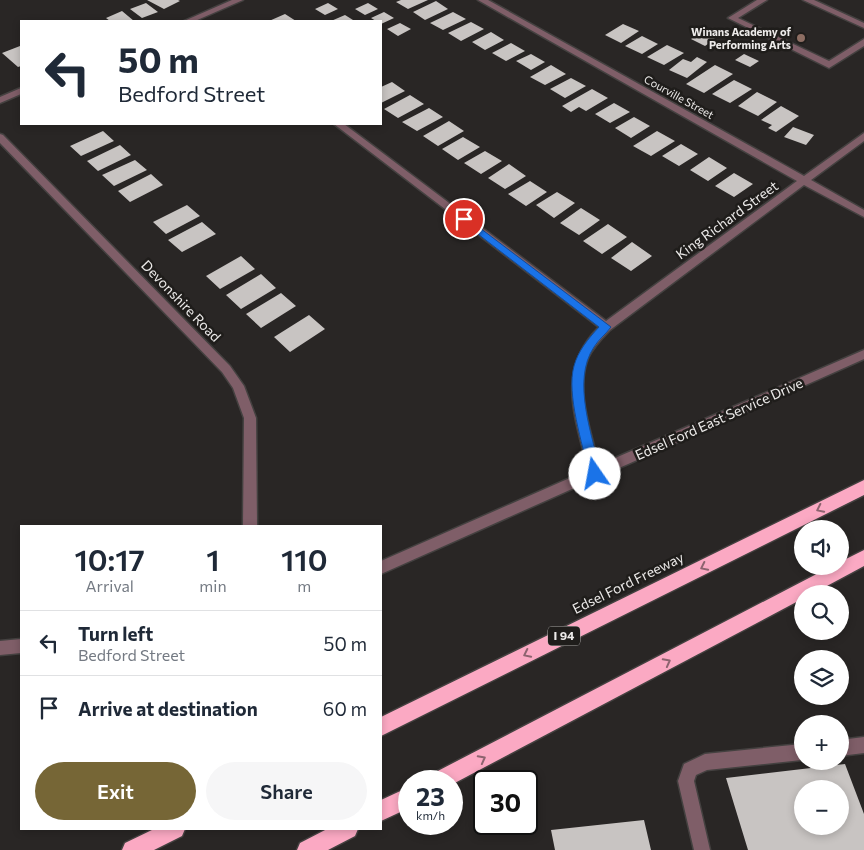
<!DOCTYPE html>
<meta charset="utf-8">
<style>
:root{--surface:#fff;--page:#f6f6f7;--text:#1f2937;--muted:#747a83;--line:#e0e1e3;--accent:#766636}
body{margin:0;font-family:Commissioner,sans-serif;background:var(--page);color:var(--text);height:100vh;display:flex;flex-direction:column;font-size:19px;white-space:nowrap}
*{box-sizing:border-box;margin:0}
p{font-size:16px;color:var(--muted)}
.icon{flex:none;width:28px;height:28px;fill:none;stroke:currentColor;stroke-width:2;stroke-linecap:round;stroke-linejoin:round}
.map{position:relative;flex:1;overflow:hidden}
.side{position:absolute;left:20px;top:525px;width:362px;height:305px;display:flex;flex-direction:column;background:var(--surface);border-radius:0px;box-shadow:0 2px 8px #0003}
.side>*{flex:none}
.guide{position:absolute;left:20px;top:20px;width:362px;height:105px;border-radius:0px;box-shadow:0 2px 8px #0003;background:#fff;color:var(--text);overflow:hidden}
.controls{position:absolute;left:794px;top:520px;display:grid;gap:10px}
.controls a{display:grid;place-items:center;width:55px;height:55px;border-radius:50%;background:var(--surface);box-shadow:0 2px 8px #0003;font-size:25px}
.speed{position:absolute;left:398px;top:770px;display:flex;gap:10px;font-size:25px;font-weight:700;text-align:center}
.speed>*{display:grid;place-content:center;width:65px;height:65px;border-radius:50%;background:var(--surface);box-shadow:0 2px 8px #0003;line-height:1}
.speed small{font-size:12px;font-weight:400}
.speed .limit{border:2px solid #111;border-radius:8px;background:#fff;color:#111}
.pin{position:absolute;display:grid;place-items:center;width:42px;height:42px;color:#fff;margin:-21px;border:2px solid #fff;border-radius:50%;box-shadow:0 1px 5px #0007}
.me{position:absolute;width:55px;margin:-28px;rotate:348deg;stroke-linejoin:round;filter:drop-shadow(0 0 4px #0008)}
.turn{display:flex;align-items:center;gap:18px;height:105px;padding:0 15px;font-size:22px}
.turn .icon{width:65px;height:65px;stroke-width:2.5}
.turn b{display:block;font-size:35px;line-height:42px}
.eta{display:flex;justify-content:space-evenly;align-items:center;height:85px;text-align:center}
.eta b{font-size:30px;font-weight:600;line-height:35px}
.button{display:flex;gap:10px;margin-top:auto;padding:10px 15px}
.button a{flex:1;height:58px;border-radius:30px;background:var(--accent);color:#fff;font-size:20px;font-weight:600;line-height:58px;text-align:center}
.button a+a{background:var(--page);color:var(--text)}
ul{padding:0;list-style:none}
li{display:flex;align-items:center;gap:15px;height:65px;padding:0 15px;border-top:1px solid var(--line)}
li div{flex:1}
li b{display:block;font-size:19px}
li em{font-style:normal}
.map>svg:first-child{display:block}
.building{fill:#c8c4c2;fill-rule:evenodd}
.lines{fill:none;stroke-linecap:round;stroke-linejoin:round}
.minor-casing{stroke:#444140;stroke-width:3}
.highway-casing{stroke:#444140;stroke-width:3}
.minor{fill:#7f5e68;fill-rule:evenodd}
.highway{fill:#fba9c3;fill-rule:evenodd}
.oneway{stroke:#8d636f}
.route{fill:#1a73e8;stroke:#114b97}
.education-dot{fill:#8d6e63;stroke:#1f1d1b;stroke-width:2}
.labels{text-anchor:middle;stroke-width:5;stroke-linejoin:round;paint-order:stroke}
.far-poi-label{font-size:11px;font-weight:bold;fill:#eceae9;stroke:#1f1d1b;text-anchor:end}
.far-street-label{font-size:11px;fill:#eceae9;stroke:#1f1d1b}
.shield{fill:#1f1d1b;stroke:#aeacab;stroke-width:1}
.shield-label{font-size:12px;font-weight:bold;fill:#eceae9}
.street-label{font-size:14px;fill:#eceae9;stroke:#1f1d1b}
</style>
<div class="map">
<svg width="864" height="850" viewBox="0 0 864 850">
<rect width="100%" height="100%" fill="#292625"/>
<!-- building -->
<path class="building" d="M147 0H178L180 1 164 9Z
M401 0H428L408 9 396 2Z
M436 1 448 9 425 20 413 12Z
M146 3 158 12 142 18 130 9Z
M328 3 338 9 325 15 315 9Z
M368 3 378 9 365 15 355 9Z
M122 11 134 21H110L106 18Z
M384 12 394 18 381 24V21H376L371 18Z
M453 12 466 19 443 30 430 23Z
M285 14 296 21H269Z
M345 15 353 20 331 21Z
M471 22 484 29 461 41 448 33Z
M400 23 411 29 398 36 387 29Z
M623 24 639 31 621 43 605 35Z
M491 32 504 40 485 50 472 42Z
M702 32 715 39 705 46 691 39Z
M642 36 658 44 642 54 625 46Z
M511 43 525 51 506 61 492 53Z
M667 45 684 53 664 65 647 57Z
M20 46 21 66 18 67 2 53Z
M531 54 545 62 531 70 516 61Z
M744 54 759 61 750 67 735 60Z
M697 57 707 62 687 78 669 70 683 59 691 62Z
M551 65 566 74 545 85 530 77Z
M715 65 733 74 704 93 686 84Z
M571 78 586 86 565 98 550 89Z
M734 80 752 89 730 103 712 94Z
M392 82 405 91 381 103V87Z
M592 89 608 98 586 111 579 107 571 112 562 106Z
M757 92 777 102 758 116 738 106Z
M410 95 424 104 398 118 384 109Z
M614 103 630 112 610 123 595 114Z
M781 106 799 116 776 132 768 128 772 125 761 120Z
M429 108 443 117 417 131 402 122Z
M634 117 650 126 631 138 615 128Z
M449 121 464 131 438 146 423 136Z
M793 127 814 135 806 145 784 137Z
M103 131 114 141 81 156 70 146Z
M657 131 675 141 651 156 633 146Z
M463 137 480 147 458 160 442 149Z
M681 144 698 154 679 166 662 156Z
M120 145 131 155 98 171 87 161Z
M485 151 502 161 481 174 464 163Z
M709 157 727 168 708 181 690 170Z
M135 160 147 170 114 186 102 175Z
M509 164 526 176 505 189 488 178Z
M734 173 753 184 734 197 715 186Z
M151 174 163 185 130 202 118 191Z
M530 181 547 192 526 206 508 194Z
M557 192 575 203 554 218 536 205Z
M187 205 200 216 166 234 153 222Z
M581 208 600 220 579 235 560 223Z
M202 222 216 234 182 252 168 240Z
M608 224 627 237 602 254 583 241Z
M632 242 652 256 631 271 611 258Z
M241 256 255 269 220 289 206 276Z
M261 274 276 288 241 309 226 295Z
M281 293 296 306 261 328 246 314Z
M309 315 325 329 290 352 274 337Z
M845 764 864 814V850H748L726 778ZM802 789H840V826H802Z
M644 820 651 850H555L551 830Z"/>
<g class="lines">
<!-- minor casing -->
<g class="minor-casing">
<path id="minor" d="M232 0H243L195 21H184Z
M478 0H488L804 176 864 133V141L811 180 864 210V217L804 185 610 330C602 338 593 347 588 358 575 391 591 432 599 465L864 350V359L381 574V561L588 470C576 418 555 371 599 327L334 124H344L606 321 797 181Z
M757 0H767L738 18 829 61 864 39V46L829 68 728 18Z
M803 0H814L864 23V28Z
M21 88V94L0 103V97Z
M0 134 3 135 230 366 244 386 256 418 257 526H243L244 418 233 388 222 372 0 143Z
M21 639V653L0 655V641Z
M864 737V753L840 756V740Z
M802 744V760L707 770 696 775 694 781 710 850H694L678 781 684 764 705 754Z"/>
</g>
<!-- highway casing -->
<g class="highway-casing">
<path id="highway" d="M864 480V495L381 736V717Z
M864 550V566L812 594H802V599L451 785V781H429L432 774 832 566H840V562Z
M409 787V808L381 821V800Z
M154 829H185L182 836 154 850H122L125 843Z
M327 829H358L355 836 328 850H297L300 843Z"/>
</g>
<!-- minor -->
<use href="#minor" class="minor"/>
<!-- highway -->
<use href="#highway" class="highway"/>
</g>
<!-- one-way arrows -->
<defs><path id="oneway-chevron" d="M-2-3.5L2.5 0L-2 3.5" fill="none" stroke-width="1.6" stroke-linecap="round" stroke-linejoin="round" transform="scale(1.25)"/></defs>
<g class="oneway">
<use href="#oneway-chevron" transform="translate(820 509) rotate(154)"/>
<use href="#oneway-chevron" transform="translate(704 567) rotate(154)"/>
<use href="#oneway-chevron" transform="translate(527 654) rotate(154)"/>
<use href="#oneway-chevron" transform="translate(667 662) rotate(-28)"/>
<use href="#oneway-chevron" transform="translate(482 759) rotate(-28)"/>
</g>
<!-- route -->
<path class="route" d="M464 216 611 327C606 334 598 340 594 347 571 381 593 437 601 474L599 477H591L589 474C583 445 566 394 574 366 578 351 588 339 599 327L461 221V217Z"/>
<!-- markers -->
<circle class="education-dot" cx="801" cy="38" r="5"/>
<g class="labels">
<!-- far-poi labels -->
<g class="far-poi-label">
<text x="791" y="36">Winans Academy of<tspan x="791" dy="13">Performing Arts</tspan></text>
</g>
<!-- far-street labels -->
<g class="far-street-label">
<text transform="translate(679 97) rotate(29)" y="4">Courville Street</text>
</g>
<!-- shield labels -->
<rect class="shield" x="548" y="626.5" width="32" height="19" rx="4"/>
<g class="shield-label">
<text x="564" y="640">I 94</text>
</g>
<!-- street labels -->
<g class="street-label">
<text transform="translate(727 220) rotate(-36)" y="5">King Richard Street</text>
<text transform="translate(181 301) rotate(46)" y="5">Devonshire Road</text>
<text transform="translate(719 419) rotate(-24)" y="5">Edsel Ford East Service Drive</text>
<text transform="translate(628 583) rotate(-26)" y="5">Edsel Ford Freeway</text>
</g>
</g>
</svg>
<div class="controls">
<a><svg class="icon" aria-label="sound" viewBox="0 0 24 24"><path d="M4 9h4l5-4v14l-5-4H4zM17 9q2 3 0 6"/></svg></a>
<a><svg class="icon" aria-label="search" viewBox="0 0 24 24"><circle cx="10" cy="10" r="6"/><path d="M15 15l6 6"/></svg></a>
<a><svg class="icon" aria-label="layers" viewBox="0 0 24 24"><path d="M12 4l9 5-9 5-9-5zM3 14l9 5 9-5"/></svg></a>
<a>+</a>
<a>−</a>
</div>
<div class="speed"><div>23<small>km/h</small></div><div class="limit">30</div></div>
<div class="pin" style="left:464px;top:219px;background:#d93025"><svg class="icon" aria-label="arrive" viewBox="0 0 24 24"><path d="M6 21V4h12l-3 4 3 4H6"/></svg></div>
<svg class="me" style="left:595px;top:474px" viewBox="-20 -20 40 40"><circle r="19" fill="#fff"/><path d="M0-13L10 11 0 6-10 11z" fill="#1a73e8"/></svg>
<div class="guide">
<div class="turn"><svg class="icon" aria-label="left" viewBox="0 0 24 24"><path d="M17 20v-9H6M10 6l-5 5 5 5"/></svg><div><b>50 m</b>Bedford Street</div></div>
</div>
<section class="side">
<div class="eta">
<div><b>10:17</b><p>Arrival</p></div>
<div><b>1</b><p>min</p></div>
<div><b>110</b><p>m</p></div>
</div>
<ul>
<li><svg class="icon" aria-label="left" viewBox="0 0 24 24"><path d="M17 20v-9H6M10 6l-5 5 5 5"/></svg><div><b>Turn left</b><p>Bedford Street</p></div><em>50 m</em></li>
<li><svg class="icon" aria-label="arrive" viewBox="0 0 24 24"><path d="M6 21V4h12l-3 4 3 4H6"/></svg><div><b>Arrive at destination</b></div><em>60 m</em></li>
</ul>
<div class="button"><a>Exit</a><a>Share</a></div>
</section>
</div>
